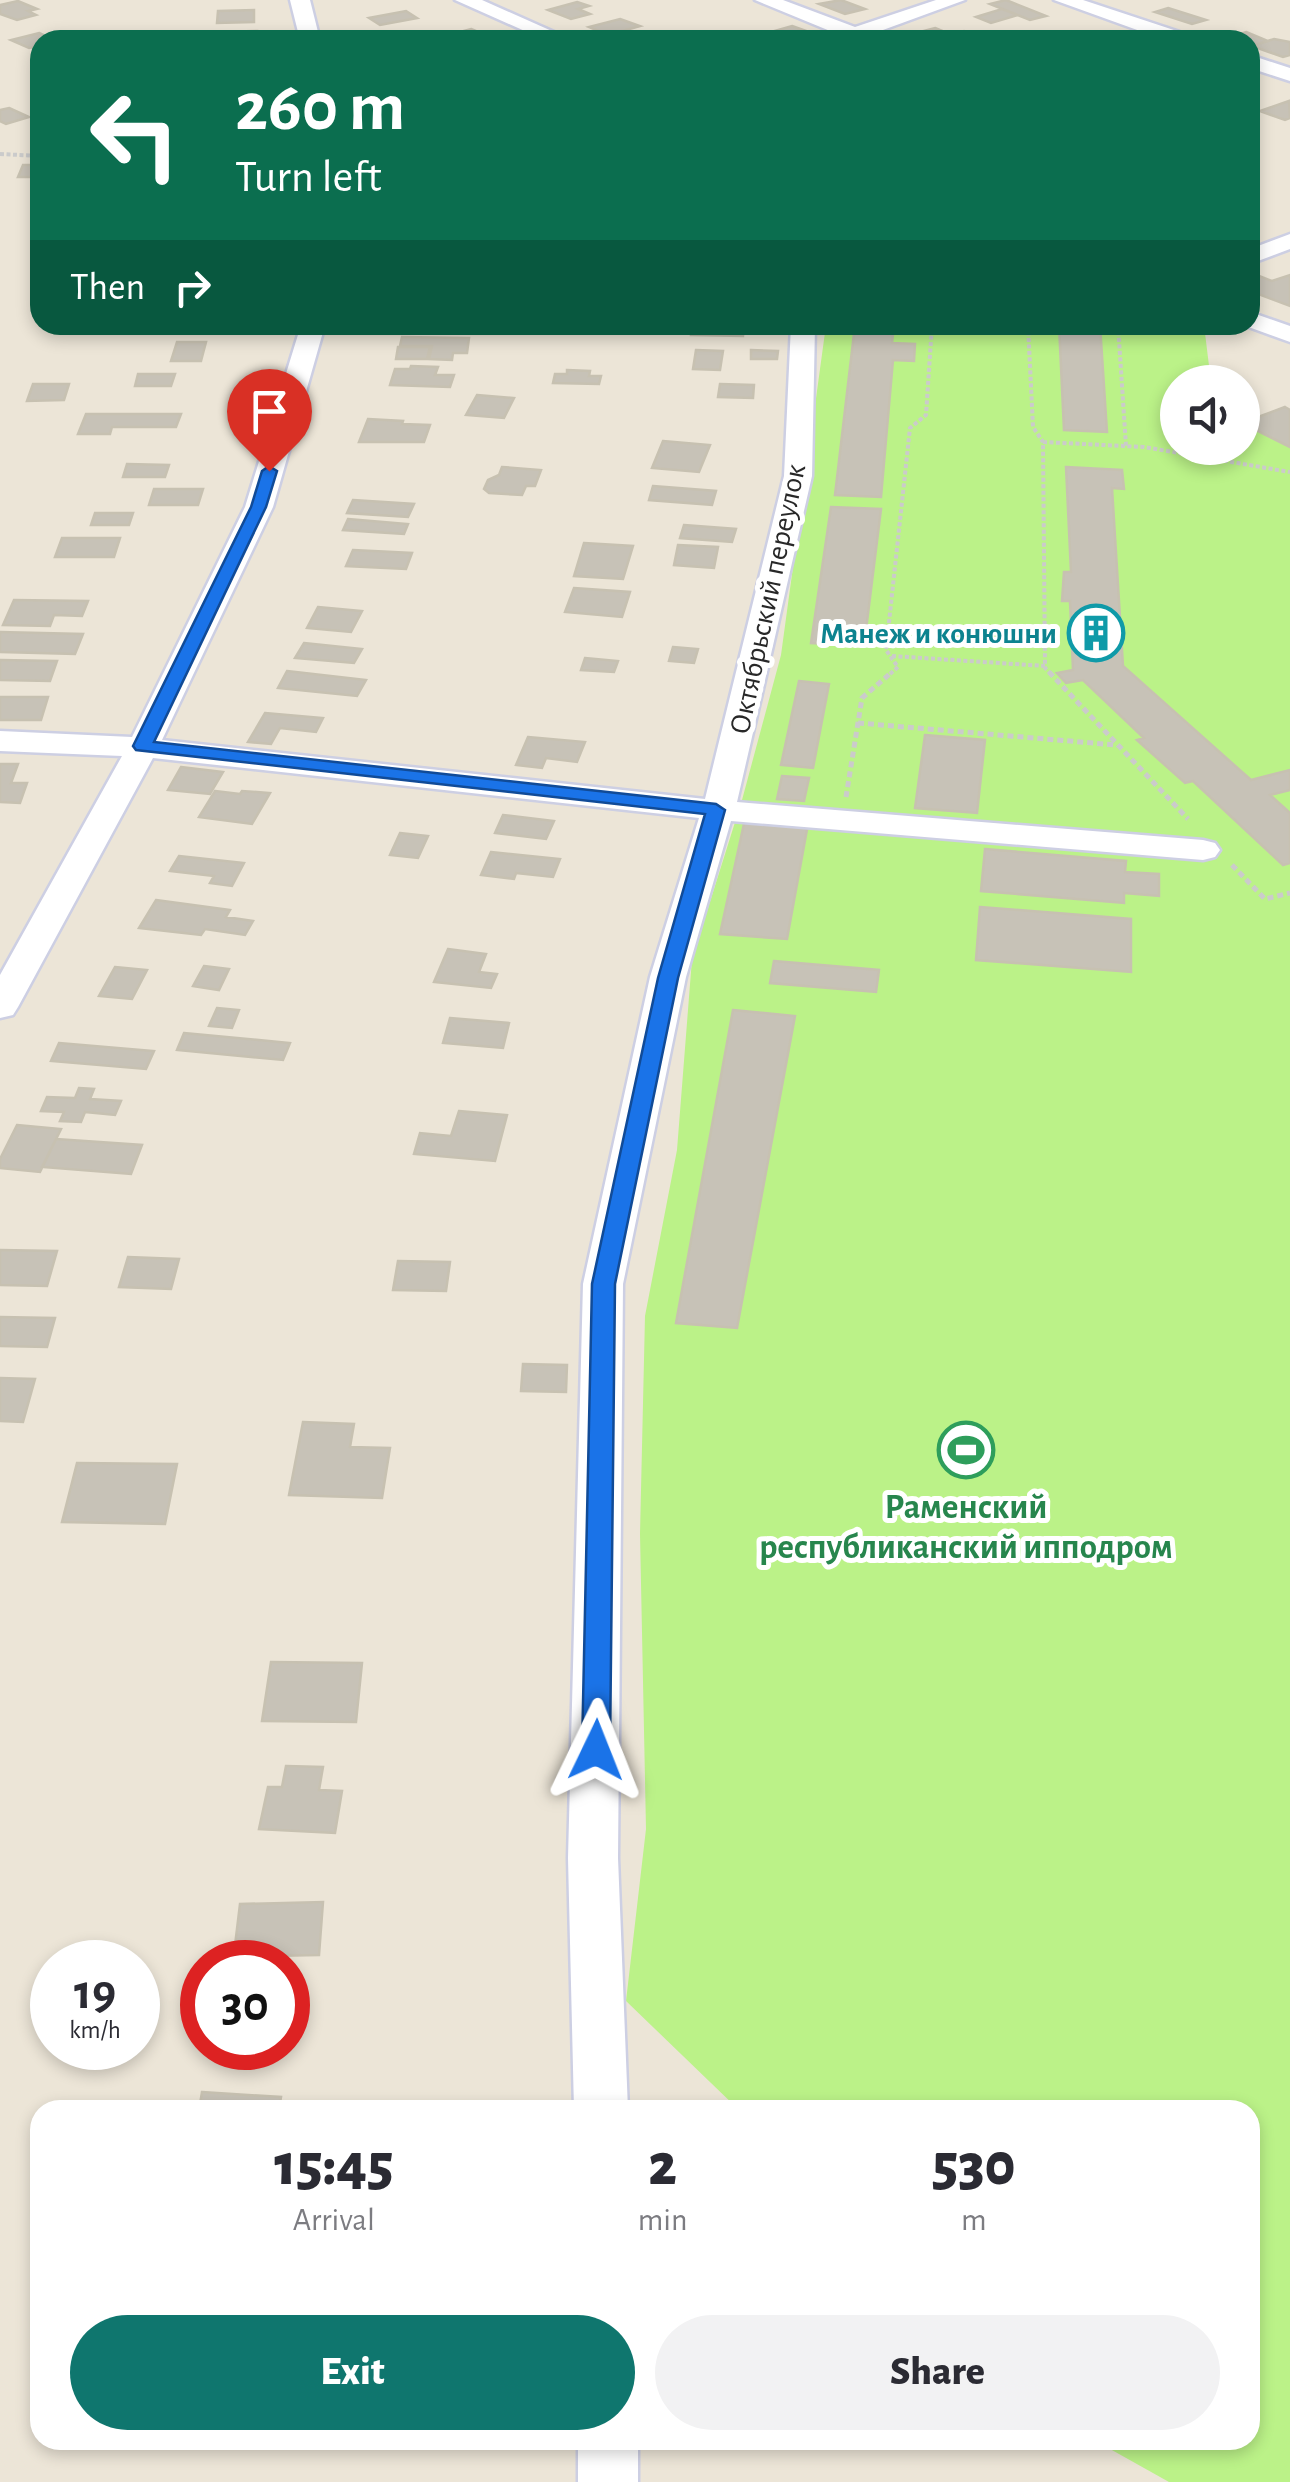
<!DOCTYPE html>
<meta charset="utf-8">
<style>
:root{--surface:#fff;--page:#f2f2f3;--text:#2b2b33;--muted:#7c7c81;--accent:#0f766e}
body{margin:0;font-family:"Alegreya Sans",sans-serif;background:var(--page);color:var(--text);height:100vh;display:flex;flex-direction:column;font-size:38px;white-space:nowrap}
*{box-sizing:border-box;margin:0}
p{font-size:32px;color:var(--muted)}
.icon{flex:none;width:55px;height:55px;fill:none;stroke:currentColor;stroke-width:2;stroke-linecap:round;stroke-linejoin:round}
.map{position:relative;flex:1;overflow:hidden}
.sheet{position:absolute;left:30px;top:2100px;width:1230px;height:350px;display:flex;flex-direction:column;background:var(--surface);border-radius:30px;box-shadow:0 5px 15px #0003}
.sheet>*{flex:none}
.hud{position:absolute;left:30px;top:30px;width:1230px;height:305px;border-radius:30px;box-shadow:0 5px 15px #0003;background:#0b6e4f;color:#fff;overflow:hidden}
.fabs{position:absolute;left:1160px;top:365px;display:grid;gap:20px}
.fabs a{display:grid;place-items:center;width:100px;height:100px;border-radius:50%;background:var(--surface);box-shadow:0 5px 15px #0003;font-size:50px}
.speed{position:absolute;left:30px;top:1940px;display:flex;gap:20px;font-size:50px;font-weight:700;text-align:center}
.speed>*{display:grid;place-content:center;width:130px;height:130px;border-radius:50%;background:var(--surface);box-shadow:0 5px 15px #0003;line-height:1}
.speed small{font-size:25px;font-weight:400}
.speed .limit{border:15px solid #d22;background:#fff;color:#111}
.pin{position:absolute;display:grid;place-items:center;width:85px;height:85px;color:#fff;margin:-102px -42px;border-radius:50% 50% 50% 0;rotate:-45deg;box-shadow:0 0 10px #0007}
.pin .icon{rotate:45deg}
.me{position:absolute;width:110px;margin:-55px;rotate:2deg;stroke-linejoin:round;filter:drop-shadow(0 0 8px #0008)}
.turn{display:flex;align-items:center;gap:35px;height:210px;padding:0 40px;font-size:45px}
.turn .icon{width:130px;height:130px;stroke-width:2.5}
.turn b{display:block;font-size:70px;line-height:85px}
.then{display:flex;align-items:center;height:95px;padding:0 40px;background:#0003;gap:20px;font-size:38px}
.eta{display:flex;justify-content:space-evenly;align-items:center;height:170px;text-align:center}
.eta b{font-size:60px;font-weight:800;line-height:70px}
.action{display:flex;gap:20px;margin-top:auto;padding:20px 40px}
.action a{flex:1;height:115px;border-radius:60px;background:var(--accent);color:#fff;font-size:40px;font-weight:800;line-height:115px;text-align:center}
.action a+a{background:var(--page);color:var(--text)}
.map>svg:first-child{display:block}
.pitch{fill:#bbf288}
.building{fill:#c7c2b7;stroke:#c7c1b1;stroke-width:2.5}
.lines{fill:none;stroke-linecap:round;stroke-linejoin:round}
.minor-casing{stroke:#cdcfe3;stroke-width:5}
.path-far1{stroke:#cbcbcb;stroke-width:4;stroke-dasharray:4 2.5;stroke-linecap:butt}
.path{stroke:#cbcbcb;stroke-width:5;stroke-dasharray:6 4;stroke-linecap:butt}
.minor{fill:#fff;fill-rule:evenodd}
.route{fill:#1a73e8;stroke:#114b97;stroke-width:2.5}
.labels{text-anchor:middle;stroke-width:10;stroke-linejoin:round;paint-order:stroke}
.far-street-label{font-size:30px;fill:#282828;stroke:#fff}
.far-culture-label{font-size:30px;font-weight:bold;fill:#0d838f;stroke:#fff;text-anchor:end}
.leisure-label{font-size:35px;font-weight:bold;fill:#27864d;stroke:#fff}
</style>
<div class="map">
<svg width="1290" height="2482" viewBox="0 0 1290 2482">
<rect width="100%" height="100%" fill="#ece5d7"/>
<!-- pitch -->
<path class="pitch" d="M826 325H1204L1211 382H1178V448H1242L1243 423 1290 447V2482H1169L1094 2440H1250V2110H739L626 2001 646 1829 640 1534 645 1316 677 1150 692 959 742 800 781 655Z"/>
<!-- building -->
<path class="building" d="M841 0 865 9 845 14 819 4Z
M1006 0 1046 16 1030 20 990 4Z
M18 1 37 9 28 11 36 15 17 20 0 14V5Z
M577 2 589 6 578 9 590 14 571 19 548 10Z
M1168 8 1206 20 1192 24 1155 12Z
M1002 9 1018 15 991 23 976 17Z
M254 10V22L217 23 218 11Z
M406 11 417 18 380 25 369 18Z
M620 19 640 26 608 35 589 27Z
M792 26 806 31 776 40 757 36Z
M935 28 952 35 964 31 983 38 935 40 916 33Z
M471 29 497 40H452L461 38 452 34Z
M257 31 256 39 214 40 215 32Z
M1246 32 1268 41 1252 46 1250 40 1228 38Z
M39 33 54 40H40V46L29 48 11 40Z
M1274 39 1290 42V55L1283 57 1252 46Z
M1289 101 1290 118 1285 120 1260 111Z
M9 108 29 117 6 124 0 121V110Z
M23 165H40V177H18Z
M1254 274 1272 281 1290 275V306L1250 291V276Z
M407 325H456L454 331 406 330Z
M692 325H744L743 336 691 335Z
M855 325H894L892 343 915 344 914 361 893 360 881 497 835 495Z
M1059 325H1100L1107 432 1064 430Z
M402 337 469 338 467 353H453L452 360 429 359 432 346H400Z
M177 342H206L201 361H171Z
M398 347H430L427 359H396Z
M696 350 723 351 720 370 693 369Z
M751 350 778 351 777 359H751Z
M411 366 438 367 435 375H454L450 387 390 385 395 369H410Z
M567 370 590 371 589 376H601L599 384 553 383 555 374H567Z
M138 374H175L171 386H135Z
M33 384H69L64 400 27 401Z
M720 384 754 385 753 398 718 397Z
M477 395 514 398 504 418 466 415Z
M1285 407 1290 410V447L1242 423Z
M86 414H181L176 427H112L110 434H78Z
M368 419 403 421 402 424 430 425 424 442H359Z
M663 441 710 445 699 472 652 468Z
M127 464 169 465 165 477H123Z
M502 467 541 470 535 486H526L522 495 489 493 484 489 488 480 499 475Z
M1066 467 1122 470 1124 489 1112 488 1123 666 1251 780 1290 770V790L1270 795 1290 813V863L1283 865 1193 781 1185 783 1137 740 1144 738 1083 680 1066 683 1057 673 1073 670 1070 601H1062L1064 572H1071Z
M653 486 716 491 712 505 649 500Z
M154 489H203L198 505H149Z
M353 500 414 504 408 517 347 513Z
M831 507 881 509 864 646 811 643Z
M95 513H133L129 525H91Z
M348 519 408 524 404 534 343 530Z
M684 525 736 529 732 542 680 538Z
M62 538H120L114 557H55Z
M584 543 633 546 623 579 574 576Z
M678 545 718 547 714 568 674 565Z
M353 550 412 553 406 569 346 566Z
M574 588 630 592 622 617 565 612Z
M14 600 88 601 82 616 54 615 50 626 3 625Z
M318 607 362 611 351 632 307 628Z
M0 632 83 634 75 654 0 652Z
M304 643 362 649 354 663 295 658Z
M673 647 698 649 694 663 669 661Z
M585 658 618 661 614 672 581 670Z
M0 660 57 661 50 681 0 680Z
M287 671 366 680 357 696 278 688Z
M799 681 829 684 813 768 781 765Z
M0 697H48L41 720H0Z
M265 713 323 718 316 732 280 728 271 744 248 742Z
M925 735 985 740 977 813 915 808Z
M528 737 585 742 577 762 546 758 542 768 516 765Z
M0 764H18L11 783H27L20 803 0 802Z
M181 767 223 772 210 794 168 790Z
M782 776 809 778 804 801 777 799Z
M215 791 240 794 242 791 270 793 252 824 199 817Z
M503 815 554 821 546 839 495 833Z
M745 819 808 824 787 939 720 934Z
M400 833 428 836 418 858 390 855Z
M985 849 1126 861 1125 872 1159 874V896L1124 893V903L981 891Z
M491 852 560 859 553 877 516 873 514 879 481 875Z
M179 856 244 863 232 886 210 883 214 876 170 871Z
M156 900 230 910 226 917 253 921 245 935 205 929 201 935 139 928Z
M980 907 1131 919V972L976 960Z
M448 949 486 954 479 972 497 974 491 988 434 982Z
M774 961 879 970 876 992 770 983Z
M204 966 229 969 219 990 193 986Z
M115 967 147 970 132 999 99 996Z
M217 1008 239 1010 232 1028 209 1026Z
M733 1010 795 1016 737 1328 676 1323Z
M450 1018 509 1023 503 1048 443 1043Z
M184 1033 290 1043 283 1060 177 1050Z
M59 1043 154 1051 146 1069 51 1061Z
M79 1088 94 1089 90 1099 121 1101 115 1115 85 1112 81 1122 60 1121 64 1112 41 1111 47 1097 75 1098Z
M459 1111 507 1115 495 1161 414 1154 420 1133 451 1136Z
M17 1125 61 1129 40 1172 0 1168V1159Z
M56 1139 142 1145 131 1174 42 1167Z
M0 1250 57 1251 47 1286 0 1285Z
M128 1257 179 1259 171 1289 119 1287Z
M398 1261 450 1262 446 1291 393 1290Z
M0 1317 55 1318 47 1347 0 1346Z
M523 1364 567 1365 566 1392 521 1391Z
M0 1378 35 1379 23 1422 0 1421Z
M303 1422 354 1424 350 1447 390 1448 382 1498 289 1495Z
M77 1463 177 1464 165 1524 62 1522Z
M271 1662 362 1663 356 1722 262 1721Z
M286 1766 323 1767 319 1790 342 1791 335 1833 259 1829 268 1787H282Z
M323 1902 319 1955 267 1956V1962H233L240 1904Z
M202 2092 281 2097 279 2110H199Z"/>
<g class="lines">
<!-- minor casing -->
<g class="minor-casing">
<path id="minor" d="M290 0H310L320 40H300Z
M455 0H482L572 40H545Z
M755 0H783L855 27 936 0H965L872 34V40H824L835 33Z
M1054 0H1083L1192 36 1195 40H1165Z
M1250 55 1290 68V81L1250 68Z
M1290 234V249L1250 264V249Z
M1250 312 1290 326V342L1243 325H1250Z
M301 325H325L273 507 162 740 705 799 784 476 791 325H815L812 476 737 802 1203 840 1215 843 1220 850 1215 857 1203 860 731 821 686 977 623 1284 618 1858 628 2110H574L568 1858 583 1284 650 977 699 818 153 758 18 1007 13 1015 0 1018V975L122 756 0 751V731L132 737 245 507Z
M578 2440H638V2482H578Z"/>
</g>
<!-- path-far1 -->
<path class="path-far1" d="M0 154 40 156
M1028 325 1033 427 1043 442 1045 668 1051 674
M1118 325 1126 446
M1043 442 1144 447 1290 472
M892 656 1045 666
M890 674 898 667 886 650 910 428 926 415 932 325"/>
<!-- path -->
<path class="path" d="M1049 672 1188 819
M858 723 1116 745
M846 797 862 698 892 672
M1232 865 1265 899 1290 893"/>
<!-- minor -->
<use href="#minor" class="minor"/>
</g>
<!-- route -->
<path class="route" d="M269 466 277 471 266 507 154 742 716 804 725 810 678 978 615 1284 610 1750 606 1758 596 1762 586 1758 582 1750 592 1284 658 978 705 814 136 750 133 746 251 507 262 471Z"/>
<!-- icons -->
<defs>
<g id="building-ring" transform="scale(2.875)"><circle r="9.5" fill="#fff" stroke="#0f9aa8" stroke-width="1.5"/><path d="M-4-6H4V6H1V3H-1V6H-4ZM-2.5-4.3h1.7v1.8h-1.7ZM.8-4.3h1.7v1.8H.8ZM-2.5-1h1.7V.8h-1.7ZM.8-1h1.7V.8H.8Z" fill="#0f9aa8"/></g>
<g id="stadium-ring" transform="scale(2.875)"><circle r="9.5" fill="#fff" stroke="#2e9e5b" stroke-width="1.5"/><path d="M0-5a6.5 5 0 1 0 0 10a6.5 5 0 1 0 0-10ZM-3.5-1.8h7v3.6h-7Z" fill="#2e9e5b"/></g>
</defs>
<g fill-rule="evenodd">
<use href="#building-ring" x="1096" y="633"/>
<use href="#stadium-ring" x="966" y="1450"/>
</g>
<g class="labels">
<!-- far-street labels -->
<g class="far-street-label">
<text transform="translate(767 599) rotate(-78)" y="10">Октябрьский переулок</text>
</g>
<!-- far-culture labels -->
<g class="far-culture-label">
<text x="1057" y="643">Манеж и конюшни</text>
</g>
<!-- leisure labels -->
<g class="leisure-label">
<text x="966" y="1518">Раменский<tspan x="966" dy="40">республиканский ипподром</tspan></text>
</g>
</g>
</svg>
<div class="fabs">
<a><svg class="icon" aria-label="sound" viewBox="0 0 24 24"><path d="M4 9h4l5-4v14l-5-4H4zM17 9q2 3 0 6"/></svg></a>
</div>
<div class="speed"><div>19<small>km/h</small></div><div class="limit">30</div></div>
<div class="pin" style="left:269px;top:471px;background:#d93025"><svg class="icon" aria-label="arrive" viewBox="0 0 24 24"><path d="M6 21V4h12l-3 4 3 4H6"/></svg></div>
<svg class="me" style="left:596px;top:1750px" viewBox="-20 -20 40 40"><path d="M0-17L14 15 0 8-14 15z" fill="#1a73e8" stroke="#fff" stroke-width="4"/></svg>
<div class="hud">
<div class="turn"><svg class="icon" aria-label="left" viewBox="0 0 24 24"><path d="M17 20v-9H6M10 6l-5 5 5 5"/></svg><div><b>260 m</b>Turn left</div></div>
<div class="then">Then<svg class="icon" aria-label="right" viewBox="0 0 24 24"><path d="M7 20v-9h11M14 6l5 5-5 5"/></svg></div>
</div>
<section class="sheet">
<div class="eta">
<div><b>15:45</b><p>Arrival</p></div>
<div><b>2</b><p>min</p></div>
<div><b>530</b><p>m</p></div>
</div>
<div class="action"><a>Exit</a><a>Share</a></div>
</section>
</div>
